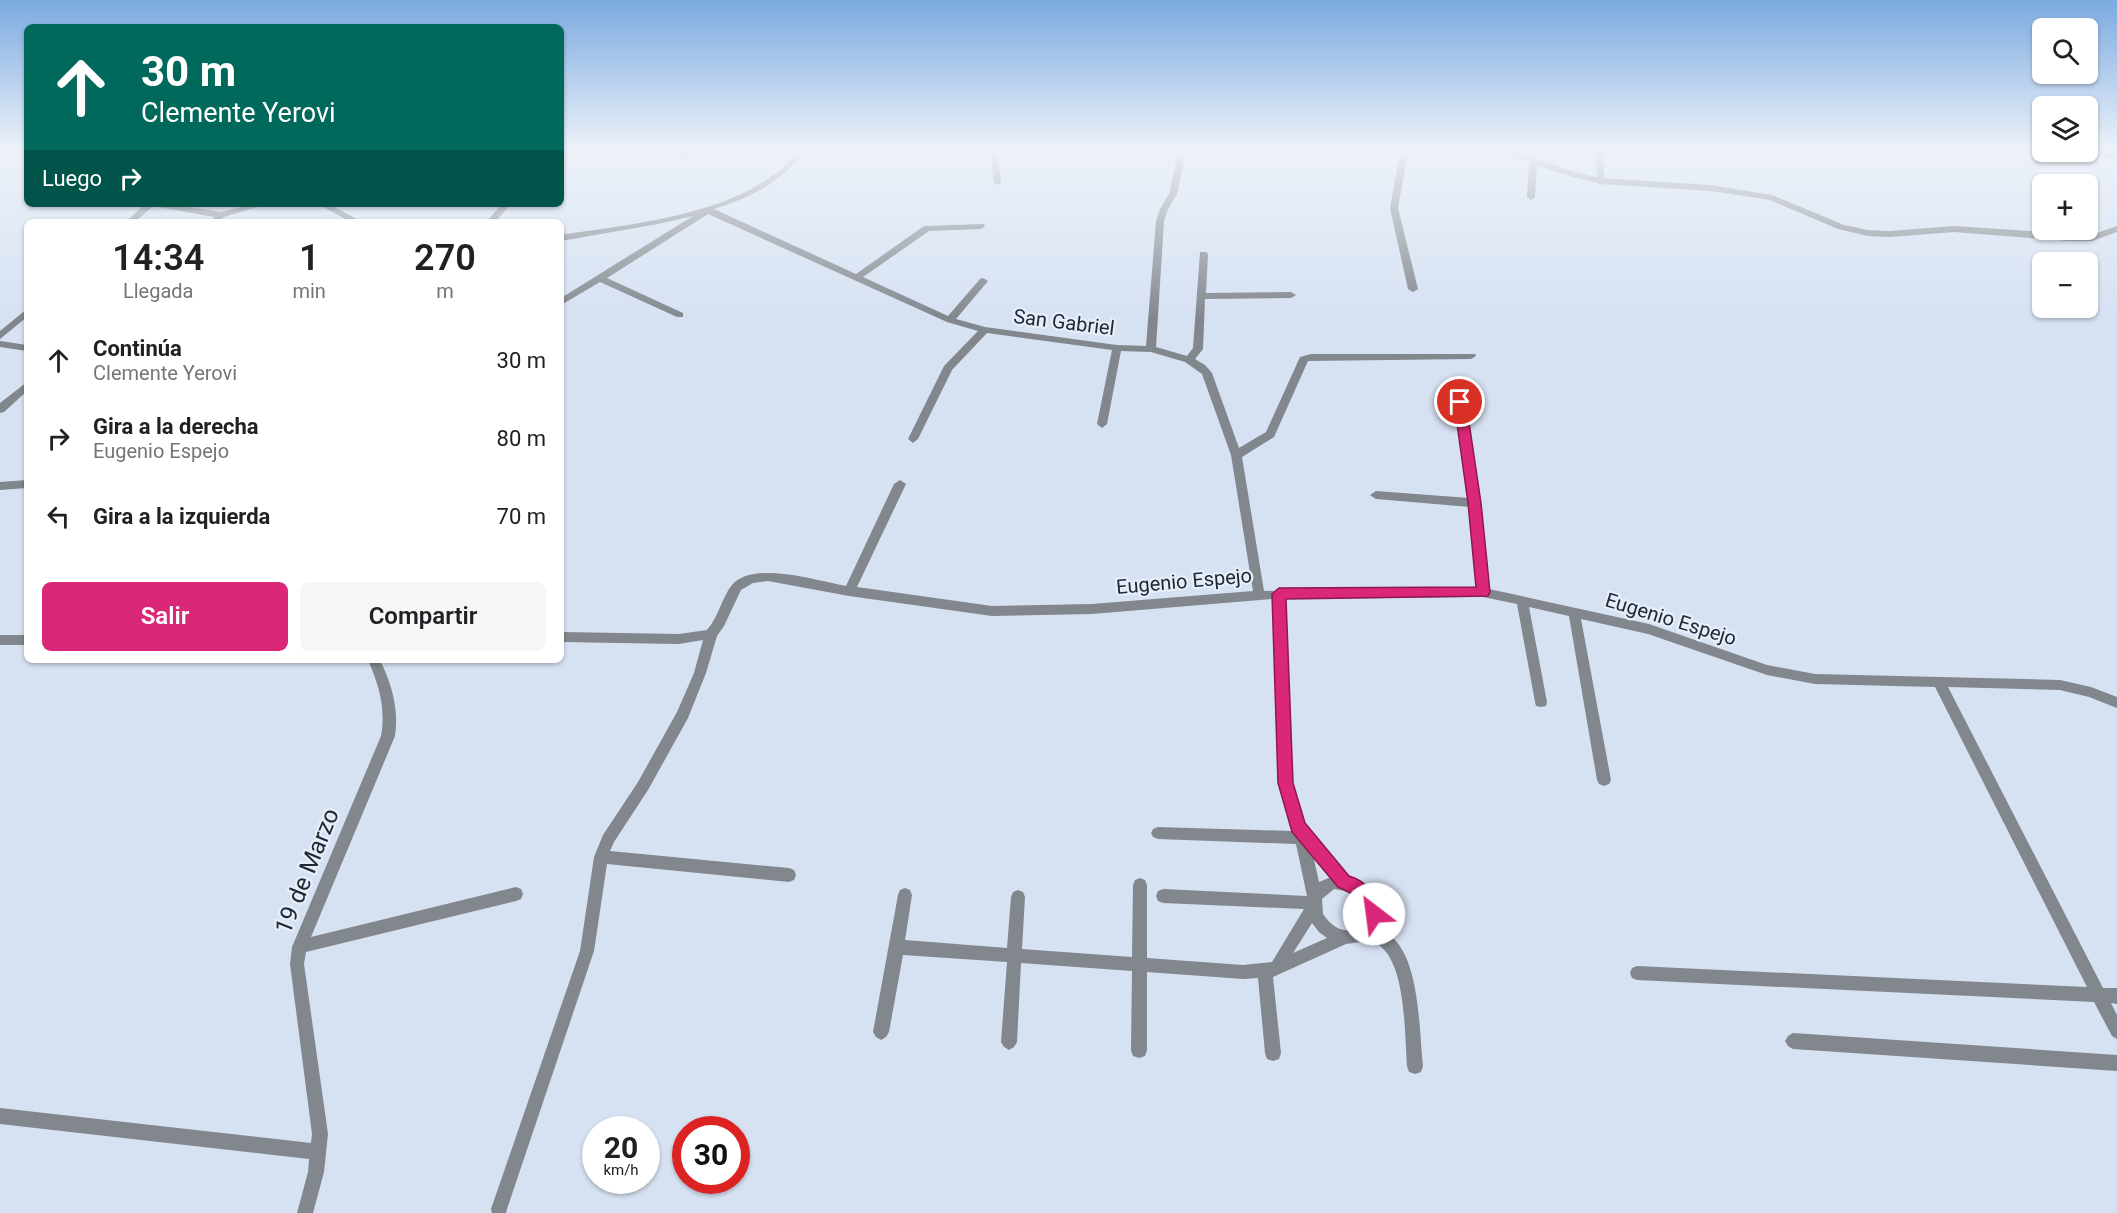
<!DOCTYPE html>
<html lang="es">
<meta charset="utf-8">
<style>
:root{--surface:#fff;--page:#f6f6f6;--text:#202124;--muted:#757577;--accent:#db2777}
body{margin:0;font-family:Roboto,sans-serif;background:var(--page);color:var(--text);height:100vh;display:flex;flex-direction:column;font-size:22px;white-space:nowrap}
*{box-sizing:border-box;margin:0}
p{font-size:20px;color:var(--muted)}
.icon{flex:none;width:33px;height:33px;fill:none;stroke:currentColor;stroke-width:2;stroke-linecap:round;stroke-linejoin:round}
.map{position:relative;flex:1;overflow:hidden}
.sheet{position:absolute;left:24px;top:219px;width:540px;height:444px;display:flex;flex-direction:column;background:var(--surface);border-radius:9px;box-shadow:0 2px 4px #0004}
.sheet>*{flex:none}
.hud{position:absolute;left:24px;top:24px;width:540px;height:183px;border-radius:9px;box-shadow:0 2px 4px #0004;background:#00695c;color:#fff;overflow:hidden}
.fabs{position:absolute;left:2032px;top:18px;display:grid;gap:12px}
.fabs a{display:grid;place-items:center;width:66px;height:66px;border-radius:9px;background:var(--surface);box-shadow:0 2px 4px #0004;font-size:30px}
.speed{position:absolute;left:582px;top:1116px;display:flex;gap:12px;font-size:30px;font-weight:700;text-align:center}
.speed>*{display:grid;place-content:center;width:78px;height:78px;border-radius:50%;background:var(--surface);box-shadow:0 2px 4px #0004;line-height:1}
.speed small{font-size:15px;font-weight:400}
.speed .limit{border:9px solid #d22;background:#fff;color:#111}
.pin{position:absolute;display:grid;place-items:center;width:51px;height:51px;color:#fff;margin:-26px;border:3px solid #fff;border-radius:50%;box-shadow:0 2px 6px #0007}
.me{position:absolute;width:66px;margin:-33px;rotate:330deg;stroke-linejoin:round;filter:drop-shadow(0 0 4px #0008)}
.turn{display:flex;align-items:center;gap:21px;height:126px;padding:0 18px;font-size:27px}
.turn .icon{width:78px;height:78px;stroke-width:2.5}
.turn b{display:block;font-size:42px;line-height:51px}
.then{display:flex;align-items:center;height:57px;padding:0 18px;background:#0003;gap:12px;font-size:22px}
.eta{display:flex;justify-content:space-evenly;align-items:center;height:102px;text-align:center}
.eta b{font-size:36px;font-weight:600;line-height:42px}
.cta{display:flex;gap:12px;margin-top:auto;padding:12px 18px}
.cta a{flex:1;height:69px;border-radius:9px;background:var(--accent);color:#fff;font-size:24px;font-weight:600;line-height:69px;text-align:center}
.cta a+a{background:var(--page);color:var(--text)}
ul{padding:0;list-style:none}
li{display:flex;align-items:center;gap:18px;height:78px;padding:0 18px}
li div{flex:1}
li b{display:block;font-size:22px}
li em{font-style:normal}
.map>svg:first-child{display:block}
.lines{fill:none;stroke-linecap:round;stroke-linejoin:round}
.lane{stroke:#82868d;stroke-width:7}
.street{fill:#82868d;fill-rule:evenodd}
.route{fill:#db2777;stroke:#8e194d;stroke-width:1.5}
.labels{text-anchor:middle;stroke-width:4.5;stroke-linejoin:round;paint-order:stroke}
.street-label{font-size:20px;fill:#24282f;stroke:#e5eefc}
.near-street-label{font-size:24px;fill:#24282f;stroke:#e5eefc}
</style>
<div class="map">
<svg width="2117" height="1213" viewBox="0 0 2117 1213">
<rect width="100%" height="100%" fill="#d6e1f2"/>
<g class="lines">
<!-- lane -->
<path class="lane" d="M1599 148 1601 181"/>
<!-- street -->
<path class="street" d="M687 148H698L680 158 673 156Z
M800 148H808C783 181 753 197 714 209L856 274 924 226 984 224 985 226 981 229 929 231 863 277 948 316 980 279 983 278 988 281 956 319 985 327 1117 345 1146 346 1156 221 1160 209 1169 194 1179 148H1187L1177 194 1168 209 1164 221 1156 347 1187 356 1193 348 1200 252H1206L1208 254 1206 293 1291 292 1296 295 1291 298 1205 299 1203 349 1195 359 1205 365 1212 373 1239 448 1266 432 1300 357 1311 354H1475L1476 356 1471 359 1308 361 1274 437 1242 457 1264 591 1477 587 1470 507 1376 499 1370 495 1376 491 1469 498 1455 402 1460 398 1465 402 1481 503 1489 589 1649 624 1767 665 1815 674 2060 680 2091 687 2117 697V708L2089 697 2060 690 1948 687 2103 988H2117V1004L2111 1003 2117 1015V1039L2112 1036 2094 1002 1637 980 1632 978 1630 973 1632 968 1637 966 2087 987 1935 687 1815 684 1767 675 1648 634 1581 619 1611 780 1609 784 1604 786 1599 784 1597 780 1569 616 1529 607 1547 702 1546 706 1541 707 1536 706 1535 702 1517 604 1483 597 1285 599 1292 783 1306 827 1349 878C1372 883 1384 904 1376 926 1382 930 1390 934 1395 940 1420 967 1419 1030 1423 1066L1421 1072 1415 1074 1409 1072 1407 1066C1405 1036 1405 986 1391 960 1386 949 1377 943 1368 937L1360 942 1346 944 1273 977 1281 1053 1279 1059 1273 1061 1267 1059 1265 1053 1258 978 1243 979 1147 972V1050L1145 1056 1139 1058 1133 1056 1131 1050 1132 971 1021 963 1017 1042 1014 1047 1009 1050 1004 1047 1001 1042 1007 962 903 955 889 1032 886 1037 881 1040 876 1037 873 1032 898 895 900 890 905 888 910 890 912 895 905 940 1007 948 1011 897 1013 892 1018 890 1023 892 1025 897 1022 949 1132 957 1133 885 1135 880 1140 878 1145 880 1147 885V958L1243 965 1272 962 1304 909 1163 903 1158 901 1156 896 1158 891 1163 889 1307 896 1296 844 1158 839 1153 837 1151 833 1153 829 1158 827 1293 831 1278 783 1273 599 1092 614 992 616 849 596 768 581 753 583 741 590 724 626 717 636 706 673 688 718 648 790 614 842 610 851 789 868 794 870 796 875 794 880 789 882 607 864 594 951 507 1209 506 1213H492L491 1209 580 951 594 857 603 835 638 782 677 712 694 673 703 640 679 644 561 642V632L679 634 707 630C719 616 722 597 732 585 753 560 818 581 846 586L894 484 900 480 906 484 857 587 992 606 1092 604 1253 591 1231 455 1202 374 1185 362 1151 352 1121 351 1107 424 1102 428 1097 424 1112 350 987 333 952 370 918 439 913 443 908 439 944 366 978 331 947 322 708 214 607 278 683 313V317H677L600 282 561 305V298L693 216 658 224 561 241V235C631 224 726 216 781 169 788 163 794 155 800 148ZM1313 855 1331 877 1319 882ZM1334 889C1395 897 1353 959 1323 914L1322 899ZM1312 923 1319 932 1327 938 1293 953Z
M990 148H998L1001 185 994 183Z
M1401 148H1409L1398 208 1418 289 1413 292 1408 289 1390 208Z
M1492 148H1504L1575 172 1601 178 1711 185 1772 195 1844 225 1868 230 1890 231 1954 226 2091 235 2117 226V232L2092 241H2069L1954 232 1890 237 1868 236 1838 229 1770 200 1711 191 1601 184 1569 176 1537 165 1535 197 1531 200 1527 197 1529 162Z
M2088 149 2117 153V159L2085 153 2084 152H2088Z
M145 204H171L221 212 253 204H267L224 217 217 222 213 219 214 217 153 206 135 222H126Z
M318 204H329L362 222H351Z
M502 204H511L495 222H486Z
M27 309V317L0 339V331Z
M0 341 27 345V351L0 347Z
M27 382V391L4 412 0 413V403Z
M27 480V488L0 490V482Z
M0 635H27V645H0Z
M368 660H380C392 685 399 709 395 736L311 937 516 887 521 889 523 894 521 899 516 901 306 952 304 964 328 1134 324 1172 313 1213H297L308 1172 309 1159 0 1124V1108L311 1143 312 1134 290 964 292 947 381 736C386 709 379 685 368 660Z
M1793 1033 2117 1055V1071L1793 1049 1788 1046 1785 1041 1788 1036Z"/>
</g>
<!-- sky -->
<linearGradient id="sky" x2="0" y2="1"><stop stop-color="#7baae0"/><stop offset="0.47" stop-color="#edf2f9"/><stop offset="1" stop-color="#edf2f9" stop-opacity="0"/></linearGradient>
<rect width="2117" height="318" fill="url(#sky)"/>
<!-- route -->
<path class="route" d="M1460 398 1466 402 1481 503 1490 592 1488 596 1286 599 1293 783 1305 823 1349 876C1369 882 1375 895 1382 914L1379 919 1374 921 1368 919C1360 901 1358 895 1338 887L1292 832 1278 783 1272 594 1279 588 1476 587 1468 503 1454 402Z"/>
<g class="labels">
<!-- street labels -->
<g class="street-label">
<text transform="translate(1064 322) rotate(7)" y="7">San Gabriel</text>
<text transform="translate(1184 581) rotate(-5)" y="7">Eugenio Espejo</text>
<text transform="translate(1671 619) rotate(17)" y="7">Eugenio Espejo</text>
</g>
<!-- near-street labels -->
<g class="near-street-label">
<text transform="translate(307 871) rotate(-68)" y="8">19 de Marzo</text>
</g>
</g>
</svg>
<div class="fabs">
<a><svg class="icon" aria-label="search" viewBox="0 0 24 24"><circle cx="10" cy="10" r="6"/><path d="M15 15l6 6"/></svg></a>
<a><svg class="icon" aria-label="layers" viewBox="0 0 24 24"><path d="M12 4l9 5-9 5-9-5zM3 14l9 5 9-5"/></svg></a>
<a>+</a>
<a>−</a>
</div>
<div class="speed"><div>20<small>km/h</small></div><div class="limit">30</div></div>
<div class="pin" style="left:1460px;top:402px;background:#d93025"><svg class="icon" aria-label="arrive" viewBox="0 0 24 24"><path d="M6 21V4h12l-3 4 3 4H6"/></svg></div>
<svg class="me" style="left:1374px;top:914px" viewBox="-20 -20 40 40"><circle r="19" fill="#fff"/><path d="M0-13L10 11 0 6-10 11z" fill="#db2777"/></svg>
<div class="hud">
<div class="turn"><svg class="icon" aria-label="ahead" viewBox="0 0 24 24"><path d="M12 20V5M6 11l6-6 6 6"/></svg><div><b>30 m</b>Clemente Yerovi</div></div>
<div class="then">Luego<svg class="icon" aria-label="right" viewBox="0 0 24 24"><path d="M7 20v-9h11M14 6l5 5-5 5"/></svg></div>
</div>
<section class="sheet">
<div class="eta">
<div><b>14:34</b><p>Llegada</p></div>
<div><b>1</b><p>min</p></div>
<div><b>270</b><p>m</p></div>
</div>
<ul>
<li><svg class="icon" aria-label="ahead" viewBox="0 0 24 24"><path d="M12 20V5M6 11l6-6 6 6"/></svg><div><b>Continúa</b><p>Clemente Yerovi</p></div><em>30 m</em></li>
<li><svg class="icon" aria-label="right" viewBox="0 0 24 24"><path d="M7 20v-9h11M14 6l5 5-5 5"/></svg><div><b>Gira a la derecha</b><p>Eugenio Espejo</p></div><em>80 m</em></li>
<li><svg class="icon" aria-label="left" viewBox="0 0 24 24"><path d="M17 20v-9H6M10 6l-5 5 5 5"/></svg><div><b>Gira a la izquierda</b></div><em>70 m</em></li>
</ul>
<div class="cta"><a>Salir</a><a>Compartir</a></div>
</section>
</div>
